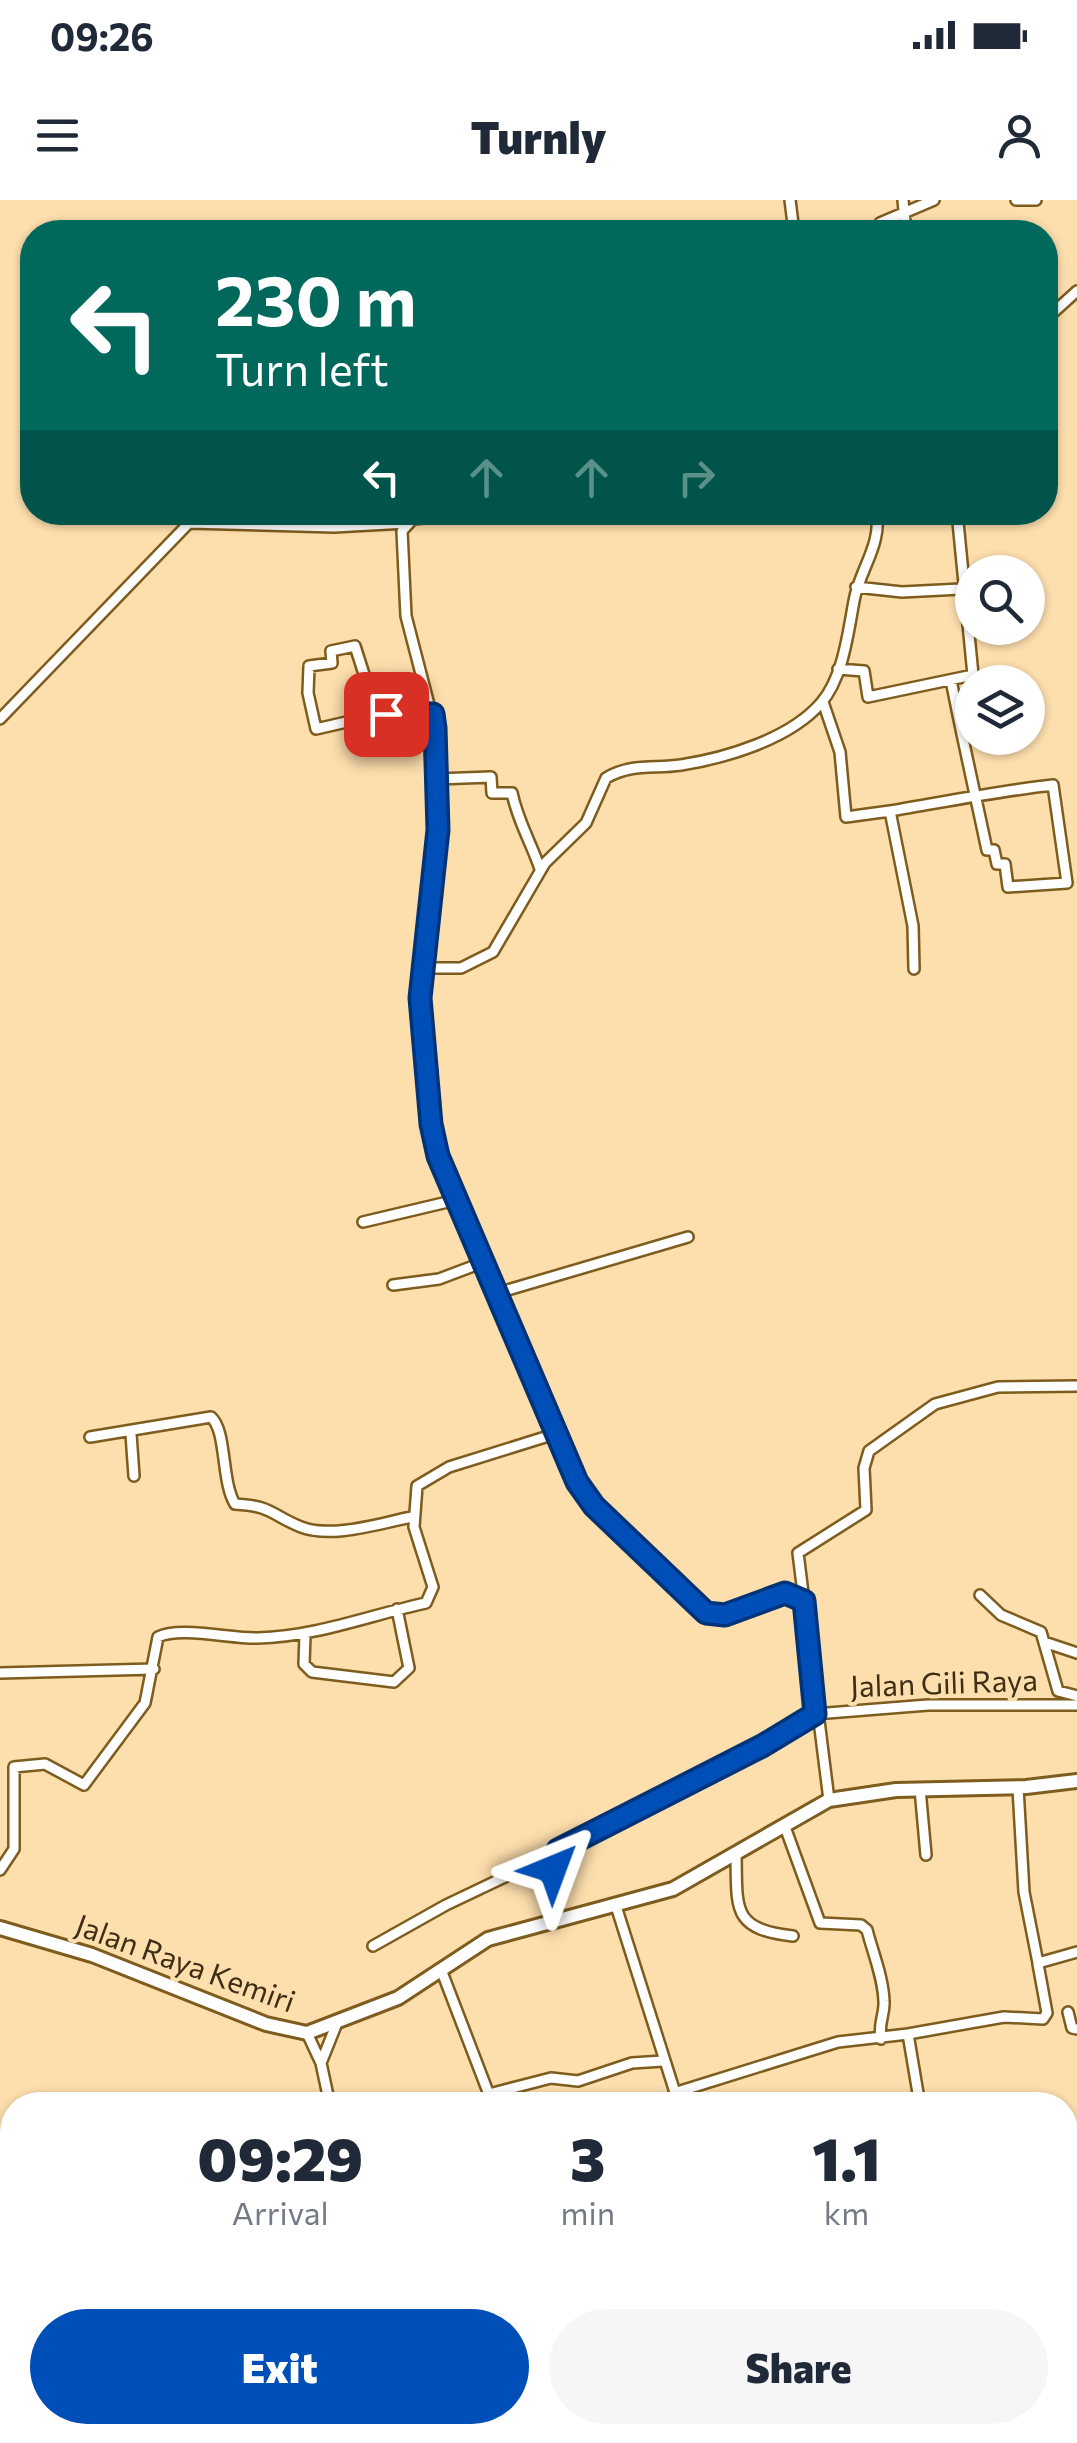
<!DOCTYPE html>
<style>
:root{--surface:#fff;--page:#f6f6f7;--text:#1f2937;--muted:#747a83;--accent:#004fb9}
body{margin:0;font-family:Commissioner,sans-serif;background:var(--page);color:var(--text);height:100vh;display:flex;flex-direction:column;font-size:38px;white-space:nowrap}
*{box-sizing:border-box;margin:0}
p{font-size:32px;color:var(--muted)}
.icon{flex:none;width:55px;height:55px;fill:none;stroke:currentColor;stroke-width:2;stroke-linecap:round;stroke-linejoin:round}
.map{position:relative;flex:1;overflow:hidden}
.sheet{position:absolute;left:0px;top:1892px;width:1078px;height:352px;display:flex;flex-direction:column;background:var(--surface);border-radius:40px 40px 0 0;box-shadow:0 2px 8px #0004}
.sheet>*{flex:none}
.top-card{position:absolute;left:20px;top:20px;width:1038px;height:305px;border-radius:40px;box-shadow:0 2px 8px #0004;background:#00695c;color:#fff;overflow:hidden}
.controls{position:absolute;left:955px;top:355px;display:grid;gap:20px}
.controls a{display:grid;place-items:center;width:90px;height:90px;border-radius:50%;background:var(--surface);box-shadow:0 2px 8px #0004;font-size:50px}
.pin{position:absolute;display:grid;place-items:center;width:85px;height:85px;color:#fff;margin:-42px;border-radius:20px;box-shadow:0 5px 15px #0006}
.me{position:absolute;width:110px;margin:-55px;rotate:44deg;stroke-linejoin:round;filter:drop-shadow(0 0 8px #0008)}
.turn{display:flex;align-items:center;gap:35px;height:210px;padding:0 30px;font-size:45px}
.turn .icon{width:130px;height:130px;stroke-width:2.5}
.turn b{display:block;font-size:70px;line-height:85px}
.lanes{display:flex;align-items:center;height:95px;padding:0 30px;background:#0003;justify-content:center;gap:50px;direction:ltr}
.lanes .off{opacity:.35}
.eta{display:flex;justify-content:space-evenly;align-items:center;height:170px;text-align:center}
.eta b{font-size:60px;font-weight:800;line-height:70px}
.action{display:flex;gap:20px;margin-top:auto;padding:20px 30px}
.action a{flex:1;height:115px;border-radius:60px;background:var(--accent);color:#fff;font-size:40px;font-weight:800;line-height:115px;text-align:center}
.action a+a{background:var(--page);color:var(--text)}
.status{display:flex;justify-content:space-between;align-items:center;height:70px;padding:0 50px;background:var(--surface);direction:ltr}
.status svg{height:28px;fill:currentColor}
header{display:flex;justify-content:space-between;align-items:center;height:130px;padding:0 30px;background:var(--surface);font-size:45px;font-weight:800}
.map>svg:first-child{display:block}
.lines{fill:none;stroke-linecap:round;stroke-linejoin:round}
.street-casing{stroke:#7e5c1d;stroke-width:14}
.secondary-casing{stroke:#7e5c1d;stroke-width:18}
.street{stroke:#fff;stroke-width:9}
.secondary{stroke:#fff;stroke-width:12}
.route-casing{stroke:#003378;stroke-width:25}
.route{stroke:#004fb9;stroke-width:18}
.labels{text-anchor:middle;stroke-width:8;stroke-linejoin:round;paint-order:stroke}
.street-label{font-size:30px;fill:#3d2e15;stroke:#fddead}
</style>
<div class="status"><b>09:26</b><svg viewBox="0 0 49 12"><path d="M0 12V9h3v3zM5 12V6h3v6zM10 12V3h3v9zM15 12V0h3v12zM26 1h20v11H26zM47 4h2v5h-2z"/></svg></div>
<header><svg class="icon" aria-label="menu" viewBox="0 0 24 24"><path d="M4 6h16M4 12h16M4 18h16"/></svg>Turnly<svg class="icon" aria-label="person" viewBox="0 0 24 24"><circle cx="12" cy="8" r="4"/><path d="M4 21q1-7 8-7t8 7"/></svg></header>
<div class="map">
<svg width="1077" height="2243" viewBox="0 0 1077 2243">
<rect width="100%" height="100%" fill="#fddead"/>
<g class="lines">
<!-- street casing -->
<g class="street-casing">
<path id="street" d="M790 0 794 32
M903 0 906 32
M1016 0H1036
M877 32 880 23 934 0
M1045 120 1077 91
M856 387 902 392 961 389
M838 469 864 471 868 497 973 475 957 312
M823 502 840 552 846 617 890 611 913 726 914 769
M377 515 355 446 331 451 332 463 309 466 308 493 316 529 377 515 433 514
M0 519 189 323 334 327 406 323 401 312
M437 579 491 577 492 593H512C518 622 531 642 540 669
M890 611C944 602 998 591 1053 585L1067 683 1008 687 1005 664H997L994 650H987C975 593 962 537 951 480
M422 768 438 630 435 528 406 416 402 331 413 319 487 312
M363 1022 456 1000
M393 1085 439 1079 484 1062
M494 1094 688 1037
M131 1234 134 1276
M90 1237 211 1217C227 1231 221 1281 235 1304 273 1306 271 1315 301 1327 333 1339 380 1323 412 1317
M980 1395 1001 1415 1041 1432 1058 1491 1077 1496
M804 1401 798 1353 866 1310 864 1268 869 1251 935 1204 998 1187 1077 1186
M305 1435 304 1464 312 1472 394 1482 409 1468 397 1409
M1044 1442 1077 1453
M0 1473 154 1469
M1018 1588 1024 1692 1038 1763 1077 1752
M920 1589 926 1655
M829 1600 804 1401 785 1393 725 1415 706 1413 594 1305 577 1283 438 956 428 888 422 768H461L493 752 545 663 586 623 606 578C631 563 654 569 681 565 726 558 790 539 821 503 843 478 848 433 854 401 859 371 883 343 876 312
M785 1627 820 1723 861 1725 867 1730C873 1753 883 1777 884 1801 885 1815 878 1822 881 1839
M736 1655C737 1710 732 1729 793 1736
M0 1670 14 1649V1567L45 1564 84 1585 145 1503 158 1437C180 1426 231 1439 258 1438 315 1437 370 1415 426 1403L433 1387 414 1327 417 1286 449 1267 558 1233
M616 1706 679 1905
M558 1718 553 1654 558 1650 761 1547 815 1514 928 1505H1077
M373 1746 446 1705 553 1654
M442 1772 493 1905
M1068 1812 1072 1828 1077 1829
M307 1833 321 1863 330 1905
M908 1834 1004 1817 1043 1819 1047 1813 1038 1764
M321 1863 337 1823
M674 1893 838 1842 908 1834 920 1905
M489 1894 551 1878 578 1881 632 1863 663 1861
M1065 2181 1077 2183
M217 2232 274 2243
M468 2232 470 2243
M735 2232 737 2243
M905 2243 907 2232"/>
</g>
<!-- secondary casing -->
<g class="secondary-casing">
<path id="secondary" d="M0 1728 92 1755 266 1824 307 1833 398 1798 488 1739 673 1689 829 1600 896 1590 1026 1587 1077 1581"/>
</g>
<!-- street -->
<use href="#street" class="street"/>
<!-- secondary -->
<use href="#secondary" class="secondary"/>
</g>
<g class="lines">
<!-- route casing -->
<g class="route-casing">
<path id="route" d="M386 514H433L435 528 438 630 420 798 431 924 438 956 577 1282 594 1306 706 1413 725 1415 785 1393 804 1401 815 1514 762 1546 558 1650 553 1669"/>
</g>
<!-- route -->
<use href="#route" class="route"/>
</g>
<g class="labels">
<!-- street labels -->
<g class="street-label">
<text transform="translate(944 1484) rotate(-2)" y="10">Jalan Gili Raya</text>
<text transform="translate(185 1764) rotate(20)" y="10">Jalan Raya Kemiri</text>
</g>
</g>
</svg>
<div class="controls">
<a><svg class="icon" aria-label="search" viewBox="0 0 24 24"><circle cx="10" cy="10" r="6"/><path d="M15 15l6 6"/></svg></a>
<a><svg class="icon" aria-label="layers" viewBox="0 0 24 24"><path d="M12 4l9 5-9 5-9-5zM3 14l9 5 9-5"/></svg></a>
</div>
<div class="pin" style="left:386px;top:514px;background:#d93025"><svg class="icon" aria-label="arrive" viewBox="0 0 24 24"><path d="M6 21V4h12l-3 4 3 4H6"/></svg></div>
<svg class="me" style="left:553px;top:1669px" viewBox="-20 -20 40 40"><path d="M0-17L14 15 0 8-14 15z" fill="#004fb9" stroke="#fff" stroke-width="4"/></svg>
<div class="top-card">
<div class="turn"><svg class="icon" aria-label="left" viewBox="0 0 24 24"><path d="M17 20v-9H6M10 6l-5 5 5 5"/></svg><div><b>230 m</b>Turn left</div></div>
<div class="lanes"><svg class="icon" aria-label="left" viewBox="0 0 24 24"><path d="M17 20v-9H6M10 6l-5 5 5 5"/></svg><svg class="icon off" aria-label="ahead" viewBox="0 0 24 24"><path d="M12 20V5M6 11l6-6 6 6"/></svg><svg class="icon off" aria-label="ahead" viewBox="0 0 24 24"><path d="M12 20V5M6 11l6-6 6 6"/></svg><svg class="icon off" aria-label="right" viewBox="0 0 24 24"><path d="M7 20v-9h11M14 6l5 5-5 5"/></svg></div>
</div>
<section class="sheet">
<div class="eta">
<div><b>09:29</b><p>Arrival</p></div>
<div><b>3</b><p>min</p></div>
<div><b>1.1</b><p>km</p></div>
</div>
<div class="action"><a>Exit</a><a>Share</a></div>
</section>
</div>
